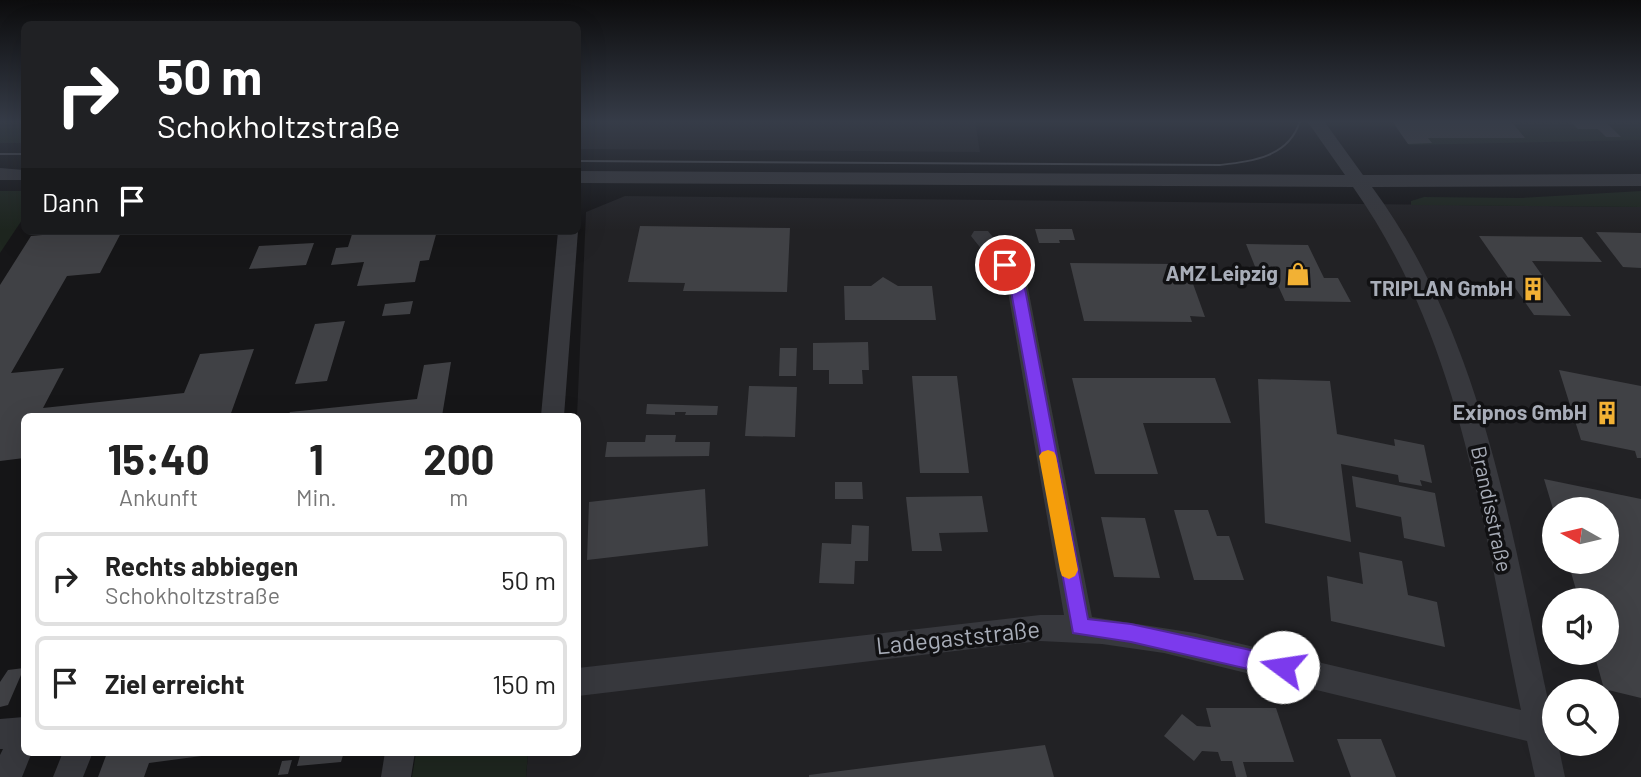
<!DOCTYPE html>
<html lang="de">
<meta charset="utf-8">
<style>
:root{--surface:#fff;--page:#f6f6f6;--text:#222;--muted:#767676;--line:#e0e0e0}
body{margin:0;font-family:Barlow,sans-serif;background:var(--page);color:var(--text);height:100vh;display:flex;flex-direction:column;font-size:26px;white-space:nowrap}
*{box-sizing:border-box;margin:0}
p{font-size:23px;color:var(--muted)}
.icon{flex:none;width:38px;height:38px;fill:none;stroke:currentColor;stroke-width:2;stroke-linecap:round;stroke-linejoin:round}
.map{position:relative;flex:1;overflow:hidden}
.side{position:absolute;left:21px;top:413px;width:560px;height:343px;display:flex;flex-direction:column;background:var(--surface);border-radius:10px;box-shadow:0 7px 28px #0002}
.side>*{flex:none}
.hud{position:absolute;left:21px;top:21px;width:560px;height:214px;border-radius:10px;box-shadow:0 7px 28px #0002;background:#202124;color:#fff;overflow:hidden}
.needle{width:46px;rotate:278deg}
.buttons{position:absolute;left:1542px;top:497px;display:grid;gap:14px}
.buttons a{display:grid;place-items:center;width:77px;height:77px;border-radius:50%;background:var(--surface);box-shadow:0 7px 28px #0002;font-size:35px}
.pin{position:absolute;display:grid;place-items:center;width:60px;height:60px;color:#fff;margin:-30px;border:4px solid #fff;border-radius:50%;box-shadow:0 2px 7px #0007}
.me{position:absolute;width:77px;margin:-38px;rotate:284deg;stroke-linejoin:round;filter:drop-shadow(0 0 5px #0008)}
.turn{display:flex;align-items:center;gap:24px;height:147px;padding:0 21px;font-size:32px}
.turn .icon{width:91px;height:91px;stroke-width:2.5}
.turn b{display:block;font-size:49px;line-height:60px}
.then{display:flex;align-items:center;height:66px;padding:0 21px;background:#0003;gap:14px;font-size:26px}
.eta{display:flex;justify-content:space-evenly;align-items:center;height:119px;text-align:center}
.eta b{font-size:42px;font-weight:700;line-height:49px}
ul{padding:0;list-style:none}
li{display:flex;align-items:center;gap:21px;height:94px;margin:0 14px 10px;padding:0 7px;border:4px solid var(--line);border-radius:10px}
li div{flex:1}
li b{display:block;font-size:26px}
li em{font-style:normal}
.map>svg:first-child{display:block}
.built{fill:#222225;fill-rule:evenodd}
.green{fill:#1e261f}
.building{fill:#404145}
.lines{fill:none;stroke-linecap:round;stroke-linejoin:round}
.minor{fill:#37383d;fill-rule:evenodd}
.tram{stroke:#4a4c52;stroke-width:2}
.route{fill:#7c3aed;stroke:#51269a;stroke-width:2}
.slow{fill:#f59e0b}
.labels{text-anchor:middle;stroke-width:7;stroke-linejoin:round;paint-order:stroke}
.poi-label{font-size:21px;font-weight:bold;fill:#a8adb8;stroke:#111113;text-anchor:end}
.street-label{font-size:21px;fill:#a8adb8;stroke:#111113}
.near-street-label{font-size:24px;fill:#a8adb8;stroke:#111113}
</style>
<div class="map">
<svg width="1641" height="777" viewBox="0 0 1641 777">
<rect width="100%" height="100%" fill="#161618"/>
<!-- built -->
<path class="built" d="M578 121H975L980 152 578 149Z
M625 196 1641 207V777H526L528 753 578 752 577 416 586 212ZM1554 509H1606V562H1554ZM1554 600H1606V653H1554ZM1554 691H1606V744H1554Z"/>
<!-- green -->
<path class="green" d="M0 121H24V143H0Z
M1392 121H1641V140L1409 145Z
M0 191H24V217L0 253Z
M1641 191V207L1411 205V201L1424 197 1521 198Z
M416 753H528L526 777H412Z"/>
<!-- building -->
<path class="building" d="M1392 121H1511L1525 138H1428L1432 143 1408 144Z
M1570 121H1605L1621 137H1606L1598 129H1578Z
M640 226 790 228 787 292 683 291 685 283 628 282Z
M1035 229H1072L1075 240H1059L1060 243H1039Z
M87 231H122L100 273 67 276 11 373 64 368 43 408 184 393 200 354 254 349 230 416H24V458L0 461V285L31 236Z
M353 231H437L429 260 420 261 415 282 357 286 364 262 331 265 336 248 348 247Z
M1596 232 1641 233V268L1623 267Z
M1479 236 1582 237 1602 262 1532 261 1571 316 1534 315Z
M314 243 306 265 249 269 259 246Z
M1246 244 1308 245 1324 278H1338L1351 302 1285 301 1271 270 1256 269Z
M1070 263 1174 264 1180 281H1192L1205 317 1190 316 1192 322 1084 321Z
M883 277 898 286H932L936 320H845L844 286H871Z
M413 301 410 314 382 316 385 304Z
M345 321 327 381 295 384 315 324Z
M868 342 869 370H862L863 384H829V370H813V343Z
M780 348H797L796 376H779Z
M451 362 442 416H288L290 412 417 399 424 365Z
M1559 370 1641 386V458H1637L1635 451 1581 440Z
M912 376H957L969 473H920Z
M1072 378H1215L1231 423H1143L1158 474H1095Z
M1258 379 1330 381 1337 434 1395 446 1394 439 1424 445 1432 483 1420 480 1422 486 1399 482 1398 475 1341 464 1351 542 1265 523Z
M749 386 797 387 795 437 745 436Z
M647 404 718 406 717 415H685L686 412H675V415L646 414Z
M646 435H676L675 442H710L709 456 605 457 607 442H645Z
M1352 476 1435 493 1445 547 1404 538 1401 517 1356 507Z
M1544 479 1641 499V698L1604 689 1594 653H1606V600H1579L1568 562H1606V509H1553Z
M835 482H862L863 499H835Z
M705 489 708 546 587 560 589 502Z
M982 496 988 532 939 533 942 551H912L906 497Z
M1174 510H1208L1217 536H1229L1244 580H1194Z
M1101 517 1145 518 1160 578 1114 577Z
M852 525 869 526 868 561H855L854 584 819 583 822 543 851 544Z
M1359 552 1402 561 1408 595 1437 602 1445 647 1331 621 1327 576 1363 584Z
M24 668 8 705 0 707V682L8 670Z
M1206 708H1276L1294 762H1243L1247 777H1236L1232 761H1221L1218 752 1202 751 1194 761 1164 736 1182 714 1197 726 1211 727Z
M1337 739H1381L1396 777H1351Z
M1045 745 1054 777H809V775Z
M109 752H210L209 755 149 763 144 777H98L107 753Z
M301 752H344L341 762 297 766Z
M292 760 288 774 278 775 282 761Z"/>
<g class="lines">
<!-- minor -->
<path class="minor" d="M1307 121H1324L1363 175 1641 174V186L1372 187C1487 343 1512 542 1554 727V744H1558L1565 777H1535L1527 741 1164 653 1102 644 1040 641 578 696V668L1040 615H1064L1006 280 971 236 974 231H988L1026 278 1092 617 1195 633 1521 710C1483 529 1462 341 1353 187L578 183V171L1345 175Z
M0 168 24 170V180H0Z
M558 231H578L564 416H541Z
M24 717V752H32L22 777H0V755L3 749H0V719Z
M63 752H93L83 777H53Z
M385 752H415L411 777H381Z"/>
<!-- tram -->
<path class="tram" d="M0 154H24
M578 161 1220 165C1253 161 1289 157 1300 121"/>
</g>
<!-- sky -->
<linearGradient id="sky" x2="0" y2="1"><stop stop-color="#0c0c0d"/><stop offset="0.53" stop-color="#363c48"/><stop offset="1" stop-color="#363c48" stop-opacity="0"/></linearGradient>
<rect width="1641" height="230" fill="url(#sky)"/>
<!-- route -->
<path class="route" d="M1005 260 1010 261 1023 278 1088 619 1131 624 1283 657 1290 660 1293 667 1290 674 1283 677 1131 642 1073 633 1009 280 998 265Z"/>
<!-- slow -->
<path class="slow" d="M1048 450 1054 452 1056 456 1078 570 1075 576 1069 579 1062 576 1060 570 1039 456 1042 452Z"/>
<!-- icons -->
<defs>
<g id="shop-bare" transform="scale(1.89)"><path d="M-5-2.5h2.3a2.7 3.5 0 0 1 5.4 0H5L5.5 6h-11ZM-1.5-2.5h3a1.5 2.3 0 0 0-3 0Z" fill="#f2b134" stroke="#111113" stroke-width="2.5" paint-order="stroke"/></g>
<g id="building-bare" transform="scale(1.89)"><path d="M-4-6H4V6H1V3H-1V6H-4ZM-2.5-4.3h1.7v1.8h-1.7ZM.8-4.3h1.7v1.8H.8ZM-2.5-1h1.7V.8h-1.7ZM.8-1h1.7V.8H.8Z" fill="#f2b134" stroke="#111113" stroke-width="2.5" paint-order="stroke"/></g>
</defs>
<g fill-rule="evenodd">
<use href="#shop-bare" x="1298" y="274"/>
<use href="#building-bare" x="1533" y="289"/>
<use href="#building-bare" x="1607" y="413"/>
</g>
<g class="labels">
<!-- poi labels -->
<g class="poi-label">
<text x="1278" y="281">AMZ Leipzig</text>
<text x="1513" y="296">TRIPLAN GmbH</text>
<text x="1587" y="420">Exipnos GmbH</text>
</g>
<!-- street labels -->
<g class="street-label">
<text transform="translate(1491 509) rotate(78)" y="7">Brandisstraße</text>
</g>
<!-- near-street labels -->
<g class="near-street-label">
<text transform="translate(958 638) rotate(-6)" y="8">Ladegaststraße</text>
</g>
</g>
</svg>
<div class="buttons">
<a><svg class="needle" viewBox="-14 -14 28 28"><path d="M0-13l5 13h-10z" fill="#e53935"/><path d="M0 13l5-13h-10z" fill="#767676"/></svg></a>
<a><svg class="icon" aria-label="sound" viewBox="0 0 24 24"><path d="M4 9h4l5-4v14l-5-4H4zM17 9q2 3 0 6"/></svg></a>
<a><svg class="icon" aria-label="search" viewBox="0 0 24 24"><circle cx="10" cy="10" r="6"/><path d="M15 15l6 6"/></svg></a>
</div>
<div class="pin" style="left:1005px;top:265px;background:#d93025"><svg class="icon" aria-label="arrive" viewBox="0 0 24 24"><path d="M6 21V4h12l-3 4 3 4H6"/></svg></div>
<svg class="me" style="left:1283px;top:667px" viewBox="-20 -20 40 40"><circle r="19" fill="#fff"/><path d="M0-13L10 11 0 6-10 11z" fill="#7c3aed"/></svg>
<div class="hud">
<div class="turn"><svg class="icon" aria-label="right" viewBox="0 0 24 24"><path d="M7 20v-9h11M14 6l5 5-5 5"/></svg><div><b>50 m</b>Schokholtzstraße</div></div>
<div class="then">Dann<svg class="icon" aria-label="arrive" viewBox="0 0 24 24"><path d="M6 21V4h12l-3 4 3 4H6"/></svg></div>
</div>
<section class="side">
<div class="eta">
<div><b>15:40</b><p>Ankunft</p></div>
<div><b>1</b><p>Min.</p></div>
<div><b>200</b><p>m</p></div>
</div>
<ul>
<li><svg class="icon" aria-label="right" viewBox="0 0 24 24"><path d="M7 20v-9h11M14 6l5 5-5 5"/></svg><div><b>Rechts abbiegen</b><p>Schokholtzstraße</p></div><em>50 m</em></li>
<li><svg class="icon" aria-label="arrive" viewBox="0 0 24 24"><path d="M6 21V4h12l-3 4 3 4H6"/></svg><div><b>Ziel erreicht</b></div><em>150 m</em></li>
</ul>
</section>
</div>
